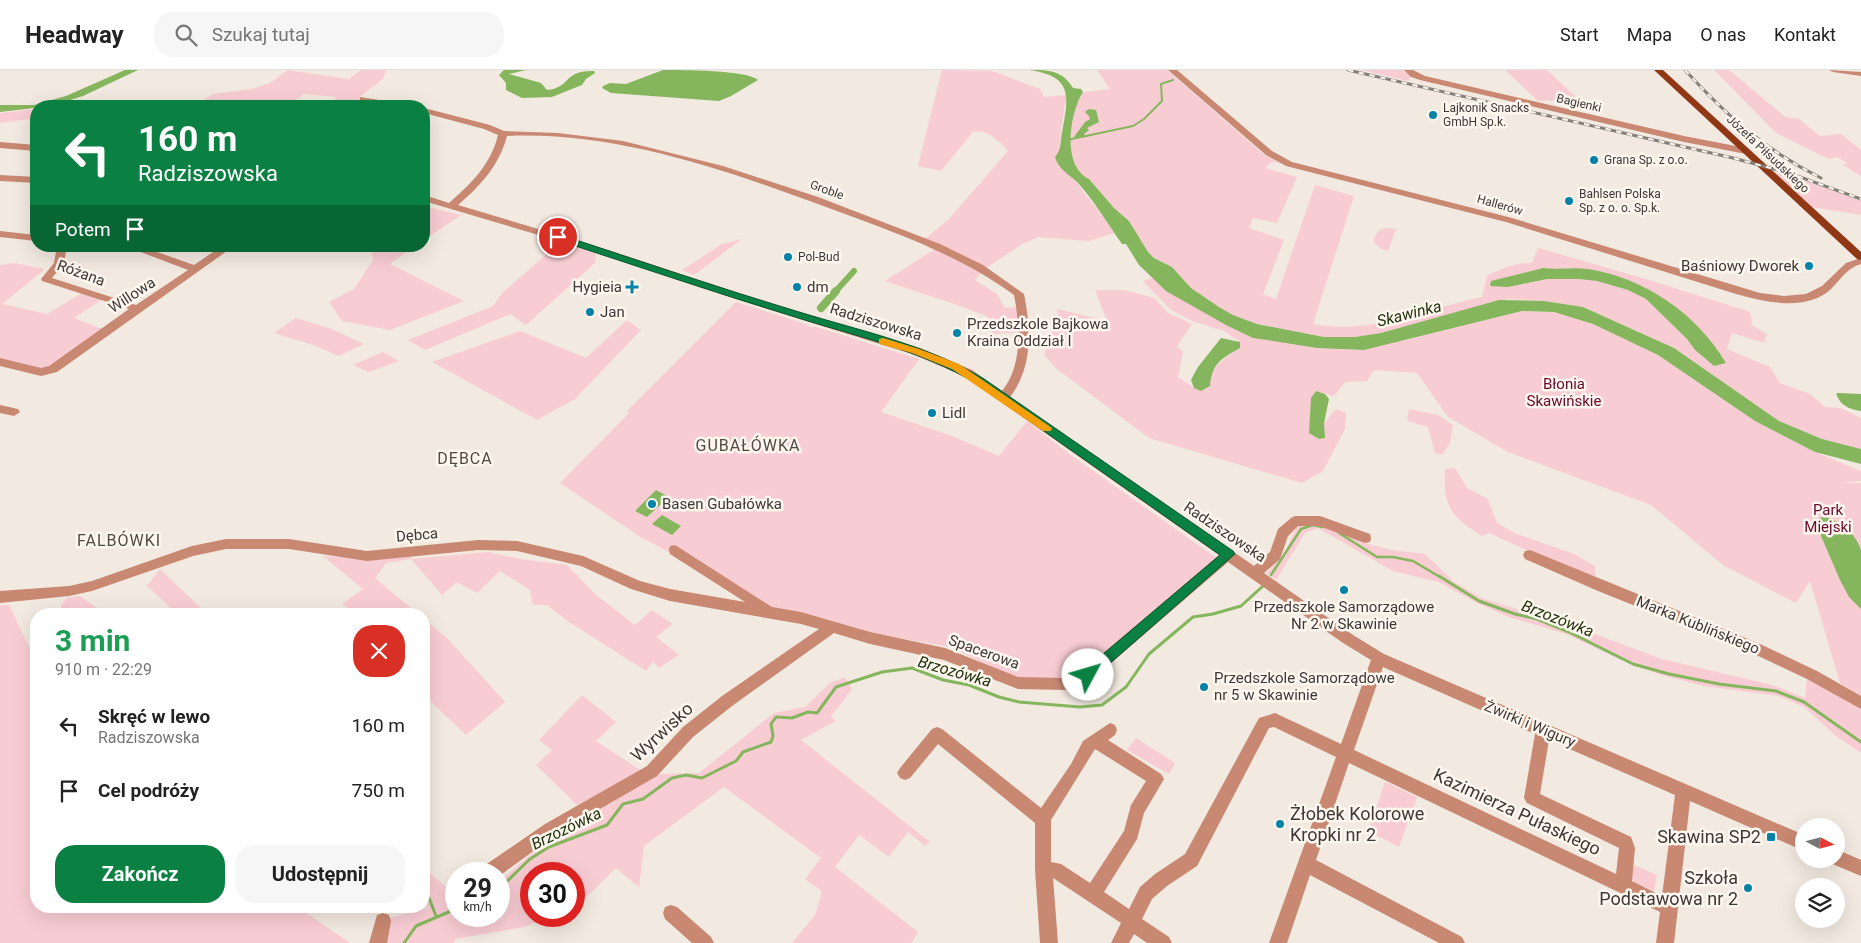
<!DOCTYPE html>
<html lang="pl">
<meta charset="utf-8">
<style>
:root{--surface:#fff;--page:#f6f6f6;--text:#222;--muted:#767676;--line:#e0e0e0;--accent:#0b8043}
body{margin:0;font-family:Roboto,sans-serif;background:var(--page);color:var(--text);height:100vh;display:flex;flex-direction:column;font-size:19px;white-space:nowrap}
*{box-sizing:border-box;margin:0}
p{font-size:16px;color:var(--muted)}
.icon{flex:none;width:28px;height:28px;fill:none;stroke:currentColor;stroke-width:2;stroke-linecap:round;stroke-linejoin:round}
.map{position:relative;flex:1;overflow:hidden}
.drawer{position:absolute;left:30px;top:538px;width:400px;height:305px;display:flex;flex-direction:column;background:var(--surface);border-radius:20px;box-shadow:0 5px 20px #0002}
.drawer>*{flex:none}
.guide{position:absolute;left:30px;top:30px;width:400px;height:152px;border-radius:20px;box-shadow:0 5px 20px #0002;background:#0b8043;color:#fff;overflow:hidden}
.needle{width:32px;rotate:97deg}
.buttons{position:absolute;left:1795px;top:748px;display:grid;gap:10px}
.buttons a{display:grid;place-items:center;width:50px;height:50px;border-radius:50%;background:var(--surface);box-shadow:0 5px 20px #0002;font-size:25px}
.speed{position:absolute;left:445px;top:792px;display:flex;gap:10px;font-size:25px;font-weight:700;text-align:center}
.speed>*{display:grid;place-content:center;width:65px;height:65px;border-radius:50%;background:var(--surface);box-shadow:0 5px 20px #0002;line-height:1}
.speed small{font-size:12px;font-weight:400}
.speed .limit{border:8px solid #d22;background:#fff;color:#111}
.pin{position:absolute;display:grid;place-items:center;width:42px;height:42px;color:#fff;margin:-21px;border:2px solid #fff;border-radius:50%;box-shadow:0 1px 5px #0007}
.me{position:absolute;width:55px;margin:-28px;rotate:51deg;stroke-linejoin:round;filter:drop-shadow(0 0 4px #0008)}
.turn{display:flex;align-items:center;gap:18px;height:105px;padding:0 25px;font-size:22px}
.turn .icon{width:65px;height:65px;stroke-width:2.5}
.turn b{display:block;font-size:35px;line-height:42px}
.then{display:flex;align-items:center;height:48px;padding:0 25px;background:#0003;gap:10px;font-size:19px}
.round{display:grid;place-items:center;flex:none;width:52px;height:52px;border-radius:20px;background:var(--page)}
.overview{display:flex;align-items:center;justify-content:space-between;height:85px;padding:0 25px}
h1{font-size:30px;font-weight:700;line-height:38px;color:#1e9e55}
.cta{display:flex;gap:10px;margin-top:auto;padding:10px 25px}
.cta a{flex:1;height:58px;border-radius:20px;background:var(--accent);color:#fff;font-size:20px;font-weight:700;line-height:58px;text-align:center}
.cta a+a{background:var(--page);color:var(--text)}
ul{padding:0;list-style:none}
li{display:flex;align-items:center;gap:15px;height:65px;padding:0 25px}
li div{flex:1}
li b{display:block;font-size:19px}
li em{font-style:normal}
header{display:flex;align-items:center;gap:30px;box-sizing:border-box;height:70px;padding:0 25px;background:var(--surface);border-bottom:1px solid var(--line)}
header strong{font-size:24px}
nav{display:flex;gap:28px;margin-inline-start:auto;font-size:18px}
.search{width:350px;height:45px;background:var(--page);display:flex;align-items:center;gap:12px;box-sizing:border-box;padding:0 18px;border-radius:20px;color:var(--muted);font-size:19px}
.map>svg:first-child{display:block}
.green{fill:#f8ccd3;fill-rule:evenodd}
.water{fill:#85b65e}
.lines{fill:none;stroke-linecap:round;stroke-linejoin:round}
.stream-far2{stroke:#85b65e;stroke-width:2}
.stream-far1{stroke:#85b65e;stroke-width:2.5}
.stream{stroke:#85b65e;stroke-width:3}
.canal-far1{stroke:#85b65e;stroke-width:6}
.canal{stroke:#85b65e;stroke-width:8}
.minor{fill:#c88872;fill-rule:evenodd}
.major{fill:#903716;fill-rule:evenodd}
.rail-casing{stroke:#86807a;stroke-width:3}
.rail{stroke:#fef7ef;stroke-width:2;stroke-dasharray:5.5;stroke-linecap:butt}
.route{fill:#0b8043;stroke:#07532c}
.slow{fill:#f59e0b}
.poi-dot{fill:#0582a7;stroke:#fef7ef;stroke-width:2}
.labels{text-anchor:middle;stroke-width:5;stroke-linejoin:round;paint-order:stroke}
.far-street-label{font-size:12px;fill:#3d3936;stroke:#fef7ef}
.far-poi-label{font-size:12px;fill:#3d3936;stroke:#fef7ef;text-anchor:start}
.poi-label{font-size:15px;fill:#3d3936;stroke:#fef7ef;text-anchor:start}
.street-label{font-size:15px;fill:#3d3936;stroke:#fef7ef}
.park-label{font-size:15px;fill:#69092b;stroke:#fef7ef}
.water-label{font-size:16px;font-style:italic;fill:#20340f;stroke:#fef7ef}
.neighbourhood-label{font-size:16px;letter-spacing:1px;fill:#514a42;stroke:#fef7ef}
.near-street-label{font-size:18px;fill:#3d3936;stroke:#fef7ef}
.near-poi-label{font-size:18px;fill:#3d3936;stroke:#fef7ef;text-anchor:end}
</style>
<header>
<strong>Headway</strong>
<div class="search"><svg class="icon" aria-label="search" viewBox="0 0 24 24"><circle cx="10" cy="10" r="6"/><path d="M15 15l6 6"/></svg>Szukaj tutaj</div>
<nav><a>Start</a><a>Mapa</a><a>O nas</a><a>Kontakt</a></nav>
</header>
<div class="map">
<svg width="1861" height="873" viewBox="0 0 1861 873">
<rect width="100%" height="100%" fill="#f2e9e0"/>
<!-- green -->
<path class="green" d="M288 0 349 9 361 0H386L383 9 358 28 373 32 367 36H327L337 27 304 24 286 36H194L213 24 252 19 270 13Z
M942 0 992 1 1040 19 1044 27 1067 25C1068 31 1065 34 1064 40 1063 52 1058 70 1061 82 1070 113 1098 135 1114 163L1089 171 1038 167 1021 175 986 198 925 169 949 149 1008 81C1000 72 987 58 973 62L941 101 918 96Z
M1097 0H1167L1262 83 1279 93 1271 92 1265 98 1297 107 1277 153 1253 148 1249 158 1284 170 1263 224 1276 229 1315 115 1354 126 1313 254C1375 265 1424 239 1482 227L1487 206C1500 199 1518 192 1532 193L1538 178 1646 209 1750 242 1752 255 1767 264 1764 273 1732 263 1727 279 1770 297 1780 313 1810 324 1825 337 1841 338 1861 348V379L1822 369 1779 351 1674 278 1583 237 1544 231 1507 229 1381 263 1355 267H1324L1257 254 1233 245 1219 237 1191 218 1172 197 1154 188 1148 182 1129 151 1114 138 1089 109C1061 96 1070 42 1083 22L1110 19ZM1543 198 1560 200 1568 198 1671 233 1726 293 1714 296 1695 280 1687 269 1646 229 1628 220 1597 211 1579 209H1547L1508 217 1492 211Z
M1362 0H1402L1411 5 1408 11Z
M1505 0H1547L1578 29 1538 31Z
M1714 0H1729L1785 47 1799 49 1820 66 1841 64 1861 80V106L1843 95 1847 93 1837 87 1829 89 1776 63Z
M36 39V48L0 53V43Z
M1775 103 1814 114 1861 131V145L1812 137Z
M424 136 461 145 424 170Z
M1387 158 1396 159 1388 181 1381 179 1374 172C1375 163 1379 159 1387 158Z
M742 169 694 205 682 200 722 174Z
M555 172 564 173 594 183 596 185 595 193 526 255 510 244 425 280 408 270 493 236 503 222 556 176Z
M371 176H415L390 194 464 231 390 260 342 251 329 232 354 219 373 190Z
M935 179 983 200 975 210 997 224 1005 238 1018 237 1020 262 991 264 988 247C954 232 919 223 885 211Z
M15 193 45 199 2 234 47 244 82 223 101 230 74 248 102 259 51 297 38 299 0 289V195Z
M1153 208 1166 221 1317 278 1364 280 1522 241 1554 242 1593 254 1658 285 1755 351 1815 382 1861 401V411L1840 413H1861V626L1840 613 1810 511 1796 533 1723 495 1651 435 1508 382 1448 347 1417 303 1374 300 1367 311 1345 312 1334 326 1315 321 1324 353 1336 339 1346 343 1345 359 1323 401 1302 413 1149 368 1057 299 1044 285 1052 260H1061L1057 239 1107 251 1095 220H1124L1154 228 1168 243 1192 254 1177 276 1183 282 1178 307 1194 318 1201 320C1213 298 1217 292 1240 278V272L1224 261 1192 251 1170 239 1143 211Z
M736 232 809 255V257H816L919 289 881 342 952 366 999 386 1027 351 1072 386 1218 489 1085 602 1059 609 1014 607 950 577 876 564 775 540 639 466 560 413 629 343 627 341Z
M296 248 332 259 364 274 339 286 313 275 274 263Z
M627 250 641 260 575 329 537 350 432 292 520 261 586 288Z
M383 282 399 291 369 302 353 295Z
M1409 339 1438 345 1453 355 1450 373 1442 385 1435 383 1428 357 1407 351Z
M1455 398 1467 418 1488 429 1497 453 1514 463 1574 484 1595 496V511L1489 463 1482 466C1451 447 1443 437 1445 399Z
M1320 452 1368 474 1392 480 1425 484 1453 511 1481 528 1584 560 1662 589 1772 615 1805 628 1807 608 1861 638V683L1836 666 1804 637 1779 626 1704 616 1661 605 1615 587 1566 564 1509 547 1477 533 1439 512 1393 501 1318 458 1305 463 1276 510 1267 503C1273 496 1280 489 1285 481 1298 459 1289 453 1320 452Z
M488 482 521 489 567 495 596 525 635 555 652 540 673 554 656 567 679 585 659 598 653 592 646 601 569 552 547 535H533L530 520 500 501 477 523 457 512 442 525 411 489 386 493 375 508 418 544H356L342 534 363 519 323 486 357 488 411 485V489Z
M160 499 207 544H166L170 537 147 516Z
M80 526 105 544H57L66 528Z
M0 535H9L32 583 36 578V836H296L350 873H0Z
M424 549 447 568 505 632 466 665 424 625Z
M845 607 852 619 831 647 836 651 801 670 930 772 925 776 908 762 889 787 859 765 835 797 918 862 911 873H792L815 845 822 821 805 809 821 788 724 717 644 776 639 817 616 798 574 839V804H531V846H553L524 857 455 869 454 873H383L389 848 428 838 426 830 424 827V798L456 825V846H499V811L534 782 657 704 699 703 774 643 805 637 830 613Z
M582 625 616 652 596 671 645 703 577 735 536 695 552 680 539 670Z
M1136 668 1175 693 1169 704 1127 680Z
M1385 712 1417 727 1399 777 1368 761Z
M1631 794 1657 805 1654 821 1636 813 1630 808Z"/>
<!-- water -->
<path class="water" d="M125 0H138L83 26 51 36 0 42V35H34L66 26Z
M504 0H526L509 4 541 13 547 20C571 18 563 0 594 1L595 3 586 9 582 15 552 27 522 28 506 20V13L499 5Z
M663 0C682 0 747 0 758 10L731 26 719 31 611 23 602 18 603 16 610 13 626 14Z
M1029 0C1049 0 1062 0 1073 18L1081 19 1083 22C1070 42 1061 96 1089 109L1114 138 1129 151 1148 182 1154 188 1172 197 1191 218 1219 237 1233 245 1257 254 1324 267H1355L1381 263 1499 230 1544 231 1583 237 1674 278 1779 351 1822 369 1861 379V394L1815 382 1755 351 1658 285 1593 254 1554 242 1522 241 1364 280 1317 278 1273 271 1253 268 1226 255 1166 221 1139 195 1126 174H1122C1107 153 1095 132 1078 113 1070 105 1058 99 1055 87 1062 79 1060 72 1062 62 1069 26 1073 6 1029 0Z
M1089 39 1096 40 1099 52 1087 58 1089 60 1084 64 1085 67 1075 68 1074 67 1085 52 1090 49 1089 46 1085 42Z
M1543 198C1558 200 1573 197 1588 199 1645 208 1697 244 1726 293L1714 296 1695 280 1687 269 1646 229 1628 220 1597 211 1579 209H1547L1508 217 1490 216 1491 211Z
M1221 268 1240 272V278C1221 289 1212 293 1210 316L1201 321 1194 318 1191 310 1198 297Z
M1316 321 1325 324 1329 329 1324 353 1325 368 1319 369 1309 363 1311 328Z
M1838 323 1861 324V341C1849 339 1841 336 1836 324Z
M656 420 669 427 647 447 635 441Z
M662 445 681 456 672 465 652 454Z
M1825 447C1841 451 1856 464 1861 480 1861 491 1861 526 1861 539L1849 527 1840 510 1818 459 1819 448Z"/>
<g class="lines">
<!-- stream-far2 -->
<path class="stream-far2" d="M1067 70 1133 56 1144 49 1162 31 1161 14 1173 10"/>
<!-- stream-far1 -->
<path class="stream-far1" d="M1339 463 1377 487H1393L1413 491 1440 507
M1271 505 1301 459 1313 455 1322 457"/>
<!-- stream -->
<path class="stream" d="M1439 506 1479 531 1515 544 1537 549 1569 562 1633 594 1669 604 1719 614 1776 621 1804 632 1861 672
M424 815 436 846
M499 819 530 789 549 777 607 755 623 734 643 729 672 708 686 705 702 708 736 691 743 682 771 672 773 666 771 654 776 647 792 648 808 642 817 643 836 617 882 602 912 598 943 610 969 615 999 627 1019 632 1080 637 1102 635 1126 617 1149 584 1193 547 1213 544 1241 536 1263 516
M404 873 416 856 451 841 456 843"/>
<!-- canal-far1 -->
<path class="canal-far1" d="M835 222 854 201"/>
<!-- canal -->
<path class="canal" d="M821 238 836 221"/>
<!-- minor -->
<path class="minor" d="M1168 0H1177L1272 81 1292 92 1512 148 1760 223 1784 226 1806 224 1822 216 1846 193 1861 188V194C1847 198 1841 209 1831 219 1806 242 1765 232 1736 224L1506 152 1286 96 1266 85Z
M1404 0H1413L1425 6 1684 66 1746 78 1750 81 1746 84 1684 72 1420 10 1411 7Z
M1829 0 1861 2V6L1833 2Z
M360 27 399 33 403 36H387L363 31H360Z
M424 38 490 55 504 61 558 63 623 71 723 96 818 127 940 174 983 195 1024 224C1031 259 1033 297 1010 327L1254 496 1270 482 1278 459 1291 448 1295 446H1320L1370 464 1371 468 1370 472 1365 473 1319 456H1298L1288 466 1280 489 1264 503 1353 565 1384 584 1804 765V781L1690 731 1674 873H1656L1660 842 1349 693 1316 790 1462 867 1465 873H1439L1310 805 1287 873H1269L1336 687 1274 657 1269 658 1197 796 1167 816 1152 829 1142 849 1169 867 1172 873H1147L1134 864 1129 873H1111L1121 853 1053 808 1058 873H1040L1035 800V753L938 674 910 708 905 710 900 708 897 703 900 698 932 659 937 657 942 659 1041 738 1071 694 1083 671 1110 653 1115 655 1117 660 1115 665 1108 670 1161 704 1164 709 1144 743 1137 769 1104 822 1129 839 1140 817 1155 804 1185 784 1259 648 1275 643 1341 674 1371 590 1343 573 1228 492 1088 613 1066 620 1018 619 944 590 870 574 834 563 732 636 693 667 657 706 557 764 499 806V804H479L481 798 545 754 647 696 683 657 722 626 819 559 801 554 670 531 631 519 581 496 517 481 478 480 367 491 289 479H226L193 486 92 521 69 526 0 533V521L69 516 92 511 192 476 226 469H289L367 481 478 470 517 471 583 486 640 511 670 519 745 532 670 484 669 480 670 476 675 475 772 537 801 542 870 562 945 578 1018 607 1066 608 1079 604 1219 485 964 306 912 284 755 235 599 183 424 131V125L449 133C472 113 491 94 498 65L484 59 424 43ZM507 66C619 61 734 103 837 141 899 164 961 186 1014 225 1020 256 1023 295 1002 321L972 300 920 278 763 231 605 179 458 135C480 116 499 96 507 66ZM1383 597 1535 664 1524 728 1527 733 1619 778 1616 804 1354 680ZM1549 670 1675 725 1662 826 1632 811 1635 778 1631 767 1540 724ZM1095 679 1146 711 1131 735 1124 761 1090 813 1061 794 1051 792V750Z
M0 72 36 75V81L0 78Z
M0 105 36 107V113L0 111Z
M0 161 36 165V171L0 167Z
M57 176H67L64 193 52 208 136 235 188 200 125 176H140L194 195 222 176H234L57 302 41 306 0 296V288L41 298 49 296 129 239 42 211 41 209 54 193Z
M0 335 18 339 20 342 14 346 0 343Z
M1530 480 1760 574 1817 601 1861 626V639L1807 609 1750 582 1598 521 1525 489 1523 485 1525 481Z
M1836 779 1861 790V806L1830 793 1829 789H1836Z
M671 835 677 837 711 867 714 873H692L665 849 663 843 665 837Z
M383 843 389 845 391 851 387 873H369L377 845Z"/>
<!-- major -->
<path class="major" d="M1654 0H1663L1861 182V190L1857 189Z"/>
<!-- rail casing -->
<g class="rail-casing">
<path id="rail" d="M1348 0 1733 88 1789 103 1861 129
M1685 0C1727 46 1765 80 1821 108"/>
</g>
<!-- rail -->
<use href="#rail" class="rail"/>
</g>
<!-- route -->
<path class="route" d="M554 165H561C640 191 719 218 799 242 861 261 928 275 984 309L1233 481 1235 484 1092 609 1088 611 1083 609 1081 605 1083 601 1220 485 977 314C921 280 854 266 792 246 713 222 634 195 554 169Z"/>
<!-- slow -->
<path class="slow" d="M883 268 919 279 959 294 1052 358 1051 361H1043L952 299 912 283 879 274V269Z"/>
<!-- markers -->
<g class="poi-dot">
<circle cx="1433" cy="45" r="5"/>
<circle cx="1594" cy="90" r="5"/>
<circle cx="1569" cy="131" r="5"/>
<circle cx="788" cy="187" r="5"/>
<circle cx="1809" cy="196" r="5"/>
<path d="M629.5 209.5h5v5h5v5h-5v5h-5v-5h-5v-5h5z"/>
<circle cx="797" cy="217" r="5"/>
<circle cx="590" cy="242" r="5"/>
<circle cx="957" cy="263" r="5"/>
<circle cx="932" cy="343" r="5"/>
<circle cx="652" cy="434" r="5"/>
<circle cx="1344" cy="520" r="5"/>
<circle cx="1204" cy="617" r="5"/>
<circle cx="1280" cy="754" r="5"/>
<rect x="1766" y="762" width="10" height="10" rx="2.5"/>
<circle cx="1748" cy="818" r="5"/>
</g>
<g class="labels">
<!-- far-street labels -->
<g class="far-street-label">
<text transform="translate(1579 33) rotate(13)" y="4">Bagienki</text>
<text transform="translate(1768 84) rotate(43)" y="4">Józefa Piłsudskiego</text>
<text transform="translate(827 120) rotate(20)" y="4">Groble</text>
<text transform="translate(1500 135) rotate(16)" y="4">Hallerów</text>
</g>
<!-- far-poi labels -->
<g class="far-poi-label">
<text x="1443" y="42">Lajkonik Snacks<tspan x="1443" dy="14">GmbH Sp.k.</tspan></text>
<text x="1604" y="94">Grana Sp. z o.o.</text>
<text x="1579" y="128">Bahlsen Polska<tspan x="1579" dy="14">Sp. z o. o. Sp.k.</tspan></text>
<text x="798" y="191">Pol-Bud</text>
</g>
<!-- poi labels -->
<g class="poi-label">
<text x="1799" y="201" text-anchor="end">Baśniowy Dworek</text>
<text x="622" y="222" text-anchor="end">Hygieia</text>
<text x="807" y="222">dm</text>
<text x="600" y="247">Jan</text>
<text x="967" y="259">Przedszkole Bajkowa<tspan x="967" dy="17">Kraina Oddział I</tspan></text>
<text x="942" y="348">Lidl</text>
<text x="662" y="439">Basen Gubałówka</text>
<text x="1344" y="542" text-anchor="middle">Przedszkole Samorządowe<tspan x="1344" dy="17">Nr 2 w Skawinie</tspan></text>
<text x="1214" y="613">Przedszkole Samorządowe<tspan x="1214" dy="17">nr 5 w Skawinie</tspan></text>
</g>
<!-- street labels -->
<g class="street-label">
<text transform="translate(81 203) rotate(20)" y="5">Różana</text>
<text transform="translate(132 225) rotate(-33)" y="5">Willowa</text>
<text transform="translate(876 252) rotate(17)" y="5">Radziszowska</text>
<text transform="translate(1225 462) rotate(34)" y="5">Radziszowska</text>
<text transform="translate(417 465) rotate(-5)" y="5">Dębca</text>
<text transform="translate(1698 555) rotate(22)" y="5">Marka Kublińskiego</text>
<text transform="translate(984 582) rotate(20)" y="5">Spacerowa</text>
<text transform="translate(1530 654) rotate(23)" y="5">Żwirki i Wigury</text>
</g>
<!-- park labels -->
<g class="park-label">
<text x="1564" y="319">Błonia<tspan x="1564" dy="17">Skawińskie</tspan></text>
<text x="1828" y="445">Park<tspan x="1828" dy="17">Miejski</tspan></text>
</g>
<!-- water labels -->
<g class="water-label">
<text transform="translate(1409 243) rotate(-14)" y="6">Skawinka</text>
<text transform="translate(1558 548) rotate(21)" y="6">Brzozówka</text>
<text transform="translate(955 601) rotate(16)" y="6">Brzozówka</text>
<text transform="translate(566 758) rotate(-26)" y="6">Brzozówka</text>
</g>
<!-- neighbourhood labels -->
<g class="neighbourhood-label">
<text x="748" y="381">GUBAŁÓWKA</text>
<text x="465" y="394">DĘBCA</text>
<text x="119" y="476">FALBÓWKI</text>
</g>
<!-- near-street labels -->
<g class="near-street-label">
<text transform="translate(662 662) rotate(-43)" y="6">Wyrwisko</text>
<text transform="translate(1517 742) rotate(25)" y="6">Kazimierza Pułaskiego</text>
</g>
<!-- near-poi labels -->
<g class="near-poi-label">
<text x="1290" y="750" text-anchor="start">Żłobek Kolorowe<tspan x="1290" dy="21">Kropki nr 2</tspan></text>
<text x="1761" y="773">Skawina SP2</text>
<text x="1738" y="814">Szkoła<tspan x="1738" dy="21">Podstawowa nr 2</tspan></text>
</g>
</g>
</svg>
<div class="buttons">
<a><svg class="needle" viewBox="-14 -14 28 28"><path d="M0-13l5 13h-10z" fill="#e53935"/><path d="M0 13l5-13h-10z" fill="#767676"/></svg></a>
<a><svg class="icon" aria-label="layers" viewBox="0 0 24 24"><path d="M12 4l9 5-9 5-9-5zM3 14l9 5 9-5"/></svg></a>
</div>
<div class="speed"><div>29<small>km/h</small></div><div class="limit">30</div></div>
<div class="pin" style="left:558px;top:167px;background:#d93025"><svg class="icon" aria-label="arrive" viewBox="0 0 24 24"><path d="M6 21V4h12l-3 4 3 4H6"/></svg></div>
<svg class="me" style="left:1088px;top:605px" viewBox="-20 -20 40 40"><circle r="19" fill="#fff"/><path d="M0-13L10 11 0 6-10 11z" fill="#0b8043"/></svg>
<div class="guide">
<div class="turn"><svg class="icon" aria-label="left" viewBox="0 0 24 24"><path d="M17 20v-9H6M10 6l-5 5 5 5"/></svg><div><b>160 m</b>Radziszowska</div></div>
<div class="then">Potem<svg class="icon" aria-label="arrive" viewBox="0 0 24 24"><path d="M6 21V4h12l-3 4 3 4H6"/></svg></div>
</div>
<section class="drawer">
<div class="overview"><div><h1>3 min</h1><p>910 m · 22:29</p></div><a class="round" style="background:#d93025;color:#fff"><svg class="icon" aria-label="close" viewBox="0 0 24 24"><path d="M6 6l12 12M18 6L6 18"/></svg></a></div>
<ul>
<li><svg class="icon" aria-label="left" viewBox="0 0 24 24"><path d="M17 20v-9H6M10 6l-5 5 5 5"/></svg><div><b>Skręć w lewo</b><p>Radziszowska</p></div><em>160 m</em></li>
<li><svg class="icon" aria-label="arrive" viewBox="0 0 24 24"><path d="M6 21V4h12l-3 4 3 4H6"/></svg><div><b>Cel podróży</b></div><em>750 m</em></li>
</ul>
<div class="cta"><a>Zakończ</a><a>Udostępnij</a></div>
</section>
</div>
